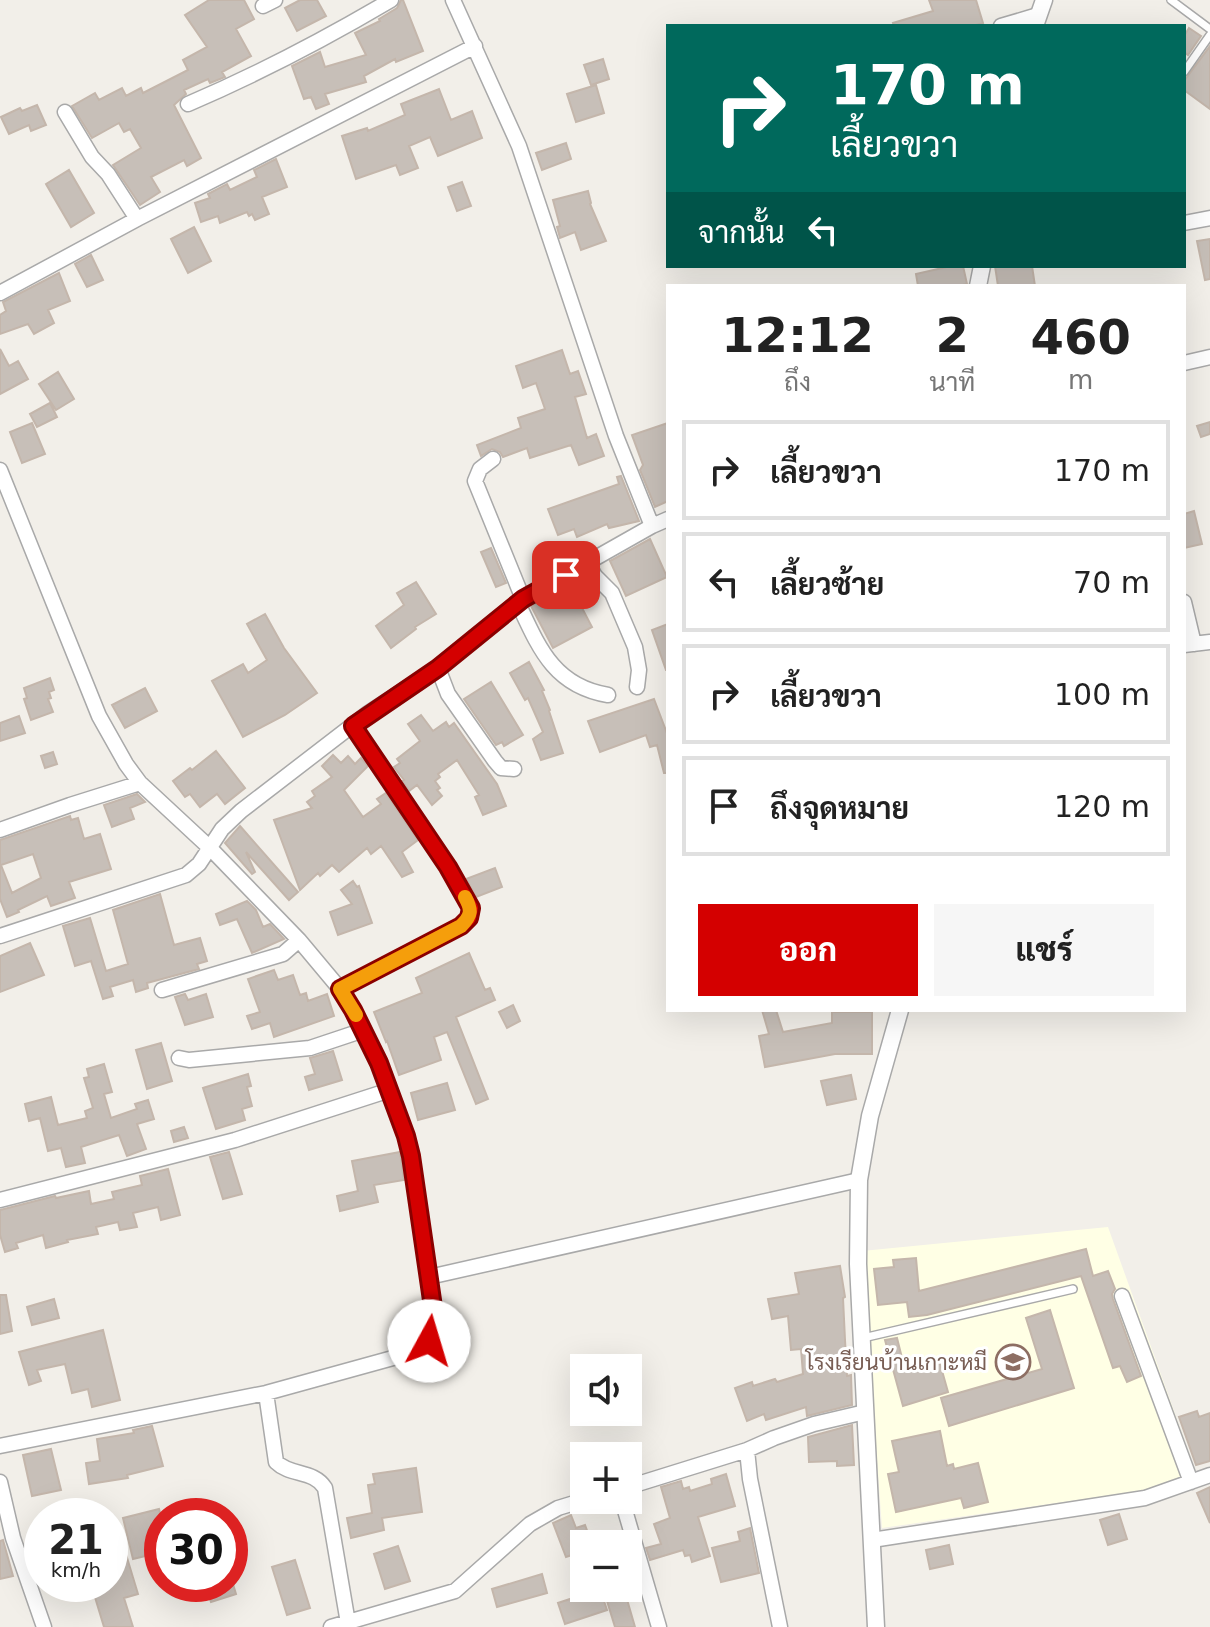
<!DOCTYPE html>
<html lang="th">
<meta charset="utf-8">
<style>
:root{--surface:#fff;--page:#f6f6f6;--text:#222;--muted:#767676;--line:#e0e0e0;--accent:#d40000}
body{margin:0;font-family:"DejaVu Sans",Sarabun,sans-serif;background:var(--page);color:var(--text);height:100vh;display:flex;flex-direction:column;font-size:30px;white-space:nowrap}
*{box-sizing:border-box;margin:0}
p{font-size:26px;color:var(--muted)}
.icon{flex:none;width:44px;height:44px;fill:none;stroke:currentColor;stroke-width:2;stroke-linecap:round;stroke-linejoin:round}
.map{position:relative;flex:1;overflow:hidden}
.details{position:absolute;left:666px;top:284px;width:520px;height:728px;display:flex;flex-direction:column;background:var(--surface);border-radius:0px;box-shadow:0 8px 32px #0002}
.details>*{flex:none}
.banner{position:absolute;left:666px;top:24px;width:520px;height:244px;border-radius:0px;box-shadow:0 8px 32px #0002;background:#00695c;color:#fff;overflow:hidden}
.tools{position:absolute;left:570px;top:1354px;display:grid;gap:16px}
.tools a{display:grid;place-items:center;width:72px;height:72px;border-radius:0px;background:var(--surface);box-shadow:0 8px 32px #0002;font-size:40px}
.speed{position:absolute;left:24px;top:1498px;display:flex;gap:16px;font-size:40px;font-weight:700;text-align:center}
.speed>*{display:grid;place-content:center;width:104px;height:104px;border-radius:50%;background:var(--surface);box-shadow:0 8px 32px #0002;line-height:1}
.speed small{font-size:20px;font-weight:400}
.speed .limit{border:12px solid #d22;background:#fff;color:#111}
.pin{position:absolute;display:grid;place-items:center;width:68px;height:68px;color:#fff;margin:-34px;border-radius:16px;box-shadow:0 4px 12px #0006}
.me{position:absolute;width:88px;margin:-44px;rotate:6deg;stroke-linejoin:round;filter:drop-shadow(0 0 6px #0008)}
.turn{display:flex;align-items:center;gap:28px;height:168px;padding:0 32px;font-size:36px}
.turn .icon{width:104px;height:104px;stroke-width:2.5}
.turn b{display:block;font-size:56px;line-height:68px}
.then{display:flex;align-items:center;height:76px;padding:0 32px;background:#0003;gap:16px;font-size:30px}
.eta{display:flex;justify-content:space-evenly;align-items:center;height:136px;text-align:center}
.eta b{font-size:48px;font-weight:800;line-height:56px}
.button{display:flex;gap:16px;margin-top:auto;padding:16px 32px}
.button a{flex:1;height:92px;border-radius:0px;background:var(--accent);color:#fff;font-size:32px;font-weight:800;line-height:92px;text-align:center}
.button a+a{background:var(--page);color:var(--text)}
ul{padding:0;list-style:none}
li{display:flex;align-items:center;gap:24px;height:100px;margin:0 16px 12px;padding:0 16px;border:4px solid var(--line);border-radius:0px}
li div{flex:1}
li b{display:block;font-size:30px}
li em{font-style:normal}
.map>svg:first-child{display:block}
.education{fill:#ffffe5}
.building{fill:#c7bfb8;stroke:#c4b6ab;stroke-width:2;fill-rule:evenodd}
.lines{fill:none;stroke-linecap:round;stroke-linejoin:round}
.service-casing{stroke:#a9a9a9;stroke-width:10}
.minor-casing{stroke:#a9a9a9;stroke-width:17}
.tertiary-casing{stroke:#a9a9a9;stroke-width:19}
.service{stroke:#fff;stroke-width:7}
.minor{stroke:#fff;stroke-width:14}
.tertiary{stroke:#fff;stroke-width:16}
.route-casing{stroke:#8a0000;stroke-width:20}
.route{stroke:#d40000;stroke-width:14}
.slow{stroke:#f59e0b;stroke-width:14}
.labels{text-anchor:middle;stroke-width:6;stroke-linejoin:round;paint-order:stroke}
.education-label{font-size:22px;fill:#785e54;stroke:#fff;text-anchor:end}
</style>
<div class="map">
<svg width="1210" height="1627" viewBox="0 0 1210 1627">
<rect width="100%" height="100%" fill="#f2efe9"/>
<!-- education -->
<path class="education" d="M1108 1227 1196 1472 1140 1491 882 1528 862 1251Z"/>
<!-- building -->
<path class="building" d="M209 0H244L254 19 236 29 251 56 222 72 225 77 210 83 208 79 184 90 186 94 174 105 201 158 187 166 184 160 151 177 160 192 140 205 113 165 141 148 130 129 124 132 119 123 92 138 72 106 95 93 99 100 122 88 126 96 141 88 143 93 188 70 183 60 207 47 185 15Z
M300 0H317L326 16 297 31 285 8Z
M401 0H403L423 51 396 62 395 59 364 76 366 82 325 94 329 104 316 109 311 97 304 99 292 66 320 52 325 67 366 55 355 33 380 21 379 19 397 8Z
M929 0H976L983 23 973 26H894L893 23 933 11Z
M1189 28 1201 36 1188 55 1184 52V36Z
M1210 46V109L1184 90V81Z
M603 59 609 79 591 85 584 65Z
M596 85 604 113 576 122 567 94Z
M439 89 451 120 472 111 482 138 438 156 430 137 409 146 418 168 400 175 396 165 356 179 342 136 367 128 368 131 405 115 401 104Z
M37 105 46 125 31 131 29 125 9 134 1 117 20 108 22 111Z
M566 143 571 159 542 170 536 153Z
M276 159 287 187 262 197 269 214 255 220 252 214 249 216 247 212 220 223 218 216 201 222 195 203 210 198 208 194 227 184 230 190 257 177 254 170Z
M69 170 94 213 71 227 46 184Z
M462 182 471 206 457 211 448 187Z
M588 191 591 203 590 204 606 241 581 250 575 232 560 238 557 227 560 226 553 200Z
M194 227 211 261 188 273 171 239Z
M1210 239V279L1205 280 1197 241Z
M91 255 103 280 87 287 75 264Z
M951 266H963L967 284 959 286H918L916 274Z
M995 266H1032L1035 286H998Z
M59 273 70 301 48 310 54 323 34 334 28 324 0 334V315L6 311 3 302Z
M0 349 9 366 18 361 28 379 0 394Z
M562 350 570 374 578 371 586 394 575 397 587 438 596 434 604 456 579 465 571 445 530 458 527 448 503 457 500 452 492 449 481 456 477 445 521 428 518 418 545 409 536 383 523 388 516 366Z
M58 372 74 399 56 410 39 384Z
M50 403 57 417 37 427 30 414Z
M1210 422V434L1201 437 1197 426Z
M32 423 45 454 22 463 10 432Z
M668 423V501L655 507 640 470 643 465 632 435Z
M621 476 639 521 609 528 607 524 577 537 574 529 558 535 548 509 619 484 617 477Z
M1194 511 1202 544 1184 548V514Z
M650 539 667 577 626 596 610 561Z
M491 548 506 583 496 587 481 552Z
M416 582 436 614 415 627 416 629 391 648 376 626 404 605 397 593Z
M570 585 592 627 553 648 531 606Z
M265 614 284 648 317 693 285 715 243 737 212 681 243 664 248 673 267 660 247 624Z
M668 624V670H666L652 630Z
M529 662 544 690 542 691 550 710 549 711 563 753 541 760 533 739 543 732 528 698 525 700 510 673Z
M50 678 54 690 49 692 51 698 48 699 53 712 31 720 24 699 27 698 24 688Z
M491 682 523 735 504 746 502 742 496 745 464 699Z
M145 688 157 711 125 728 112 705Z
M654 699 668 736V773H664L657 745 650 747 646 735 600 752 588 721Z
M421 715 433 731 446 722 449 727 454 723 497 784 506 806 483 815 475 797 479 795 457 760 438 774 440 777 435 781 440 788 437 790 442 796 432 805 417 785 409 791 402 781 404 780 394 767 400 763 397 759 420 741 408 724Z
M19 716 25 733 0 741V723Z
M216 751 245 788 225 804 217 794 200 807 190 794 185 797 173 781 190 768 192 770Z
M53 752 57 764 45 768 41 756Z
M333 755 341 763 348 756 355 764 361 758 368 766 344 790 363 817 381 804 377 799 386 793 418 840 402 852 413 872 402 877 381 846 371 854 367 848 339 872 332 865 320 876 318 873 300 890 274 820 312 808 307 802 315 796 312 791 332 777 322 766Z
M137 794 145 802 130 808 134 819 112 827 104 805Z
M70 816 71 820 78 818 84 839 100 834 111 869 69 882 75 898 51 906 47 896 18 910 19 912 7 917 0 899V840ZM33 854 41 878 12 893 1 865Z
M240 826 298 892 289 900 246 852 255 872 252 874 225 843Z
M495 868 502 887 476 897 466 879Z
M353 881 357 887 359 886 372 923 338 935 330 912 352 904 341 890Z
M160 894 174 945 200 938 207 961 197 964 199 969 147 983 148 988 136 992 133 980 110 987 113 996 103 999 91 961 75 966 63 926 90 918 106 971 128 964 113 910Z
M247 901 256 910 263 927 270 924 284 939 252 953 237 919 220 925 216 914Z
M30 943 44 975 0 992V956Z
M469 953 485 990 490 988 495 1000 456 1017 488 1099 476 1104 447 1032 434 1037 441 1060 399 1075 387 1041 386 1042 374 1012 422 993 416 978Z
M274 970 278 980 293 975 300 995 306 993 308 1001 327 994 334 1016 274 1037 270 1023 252 1029 247 1016 260 1012 248 979Z
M185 994 188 1000 206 994 213 1017 185 1025 175 997Z
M513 1005 520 1021 507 1028 499 1012Z
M762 1010H776L783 1032 832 1023V1012H872V1054H835L765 1067 759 1036 769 1034Z
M161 1043 172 1081 147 1089 136 1050Z
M333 1051 342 1080 309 1090 305 1077 315 1074 310 1058Z
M104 1064 112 1092 104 1094 111 1118 137 1109 135 1104 148 1100 154 1119 137 1124 146 1149 127 1156 119 1135 81 1147 85 1163 66 1167 61 1148 48 1151 40 1118 29 1121 25 1104 51 1097 58 1125 87 1118 85 1111 93 1108 84 1078 89 1077 87 1069Z
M248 1074 251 1086 247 1087 252 1106 242 1109 245 1120 216 1129 203 1088Z
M851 1075 856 1099 827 1105 821 1081Z
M447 1083 455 1110 418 1120 411 1093Z
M184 1127 188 1138 174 1142 171 1131Z
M229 1152 242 1194 223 1199 210 1157Z
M400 1152 404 1180 374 1185 378 1202 340 1211 337 1196 358 1191 352 1161Z
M168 1169 180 1215 161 1220 158 1207 133 1213 137 1227 120 1230 118 1222 96 1227 98 1234 67 1240 68 1242 46 1248 43 1235 16 1243 18 1248 5 1252 0 1235V1210L55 1196 56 1198 89 1191 91 1204 114 1199 112 1192 142 1185 140 1176Z
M1086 1249 1093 1276 1108 1271 1115 1289 1112 1294 1113 1299 1141 1376 1127 1382 1120 1366 1113 1368 1081 1276 927 1315 909 1317 907 1302 878 1305 874 1269 894 1267 893 1260 916 1258 919 1291Z
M840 1266 845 1297 843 1298 845 1340 847 1376 851 1375 852 1405 807 1416 806 1407 766 1420 764 1414 747 1421 735 1388 752 1382 753 1386 775 1379 777 1382 803 1374 801 1349 791 1350 788 1316 772 1319 768 1299 799 1294 795 1273Z
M0 1295H6L12 1331 0 1334Z
M54 1299 59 1318 32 1325 27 1307Z
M1050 1310 1074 1388 949 1426 941 1398 1042 1369 1026 1318Z
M103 1330 120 1400 92 1407 88 1389 72 1393 65 1364 37 1370 41 1381 29 1385 19 1352Z
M897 1338 905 1370 939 1360 948 1392 903 1406 885 1340Z
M1197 1411 1199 1417 1210 1413V1461L1196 1465 1179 1417Z
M852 1425 854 1465 837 1466V1461L809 1462 808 1437Z
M152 1426 163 1466 127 1475 128 1478 89 1484 86 1463 100 1461 97 1439 134 1433 133 1430Z
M940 1431 947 1466 953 1464 954 1469 978 1463 988 1502 964 1508 961 1498 896 1512 888 1474 899 1472 892 1441Z
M51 1449 61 1490 32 1496 23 1455Z
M416 1468 422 1512 382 1518 384 1530 351 1538 347 1518 372 1513 368 1485 375 1484 373 1474Z
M726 1474 735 1506 698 1517 710 1556 692 1562 690 1555 685 1556 683 1550 650 1560 646 1548 661 1544 654 1524 670 1518 661 1487 681 1481 683 1489 689 1487 690 1491 712 1484 711 1479Z
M1210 1487V1523L1197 1493Z
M159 1509 162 1520V1552L133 1559 123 1518Z
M1119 1514 1127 1539 1108 1545 1100 1520Z
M571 1515 576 1528 585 1525 592 1544H584V1555L574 1558 572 1555 566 1557 553 1523Z
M750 1528 759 1573 721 1582 712 1548 740 1541 738 1532Z
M3 1540 13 1576 0 1579V1541Z
M949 1545 953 1564 930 1569 926 1550Z
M398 1546 410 1581 385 1589 374 1554Z
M125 1551 138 1594 124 1598 133 1627H104L91 1584H110V1555Z
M295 1560 310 1608 287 1615 272 1567Z
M542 1574 547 1593 497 1607 492 1589Z
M205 1584H233L236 1594 211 1602Z
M600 1589 607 1610 565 1624 558 1603Z
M626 1596 635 1627H615L607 1601Z"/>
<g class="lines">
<!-- service casing -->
<g class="service-casing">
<path id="service" d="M1171 0 1210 29
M1184 72 1210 35
M863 1338 1073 1289"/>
</g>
<!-- minor casing -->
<g class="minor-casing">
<path id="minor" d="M453 0 519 146 616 436 652 526
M263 6 275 0
M1001 26 1038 15
M188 104C258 74 325 39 391 0
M65 112 92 157 108 174 137 219
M1184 223 1210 218
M0 293 137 219 475 46
M1184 363 1210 357
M493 459 480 469 475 481 523 599
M0 470 99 716 126 764 140 783 210 848 299 940 340 989 364 1030 390 1090 409 1144 429 1277 433 1307V1321L431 1333 425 1347 411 1353 266 1393 0 1446
M587 562 595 576 612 593 635 647 639 670 637 687
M1184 602 1194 644
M518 603C539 648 554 686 608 695
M1184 645 1210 642
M438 668 448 694 495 761 501 768 514 769
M0 830 70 805 140 783
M0 936 186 875 199 864 222 829 241 811 367 714 438 668 523 599 652 526 668 519
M340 989 452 931 461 926 471 914V908L448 867 353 726
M162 990 283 954 299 940
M179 1058 189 1060 310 1048 364 1030
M0 1200 235 1140 390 1090
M429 1277 859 1180
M1122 1296 1191 1482
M266 1393 276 1462C290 1476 314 1470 325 1488L348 1623
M747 1450 750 1479 780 1627
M0 1482 13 1538 44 1627
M628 1487 747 1450 774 1438 814 1424 865 1412
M622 1500 659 1627
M872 1540 1145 1498 1210 1475
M331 1627 455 1591 530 1524 558 1508 584 1500"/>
</g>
<!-- tertiary casing -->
<g class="tertiary-casing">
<path id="tertiary" d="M1035 26 1044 0
M978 286 982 266
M876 1627 858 1264 859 1180 870 1116 900 1010"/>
</g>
<!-- service -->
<use href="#service" class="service"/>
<!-- minor -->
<use href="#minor" class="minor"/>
<!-- tertiary -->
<use href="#tertiary" class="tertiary"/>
</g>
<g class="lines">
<!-- route casing -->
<g class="route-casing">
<path id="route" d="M429 1341 433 1321V1307L411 1156 406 1136 379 1063 353 1010 340 989 461 926 469 918 471 908 448 867 353 726 438 668 523 599 566 575"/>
</g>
<!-- route -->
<use href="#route" class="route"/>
<!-- slow -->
<path class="slow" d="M356 1015 340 989 461 926C472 915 472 910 465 897"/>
</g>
<!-- icons -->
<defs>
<g id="school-ring" transform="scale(1.8)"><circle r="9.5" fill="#fff" stroke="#8d6e63" stroke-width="1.5"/><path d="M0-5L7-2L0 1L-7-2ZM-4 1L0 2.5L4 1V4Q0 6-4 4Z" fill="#8d6e63"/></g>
</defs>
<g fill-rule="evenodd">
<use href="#school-ring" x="1013" y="1362"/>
</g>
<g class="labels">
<!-- education labels -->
<g class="education-label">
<text x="987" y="1370">โรงเรียนบ้านเกาะหมี</text>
</g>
</g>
</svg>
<div class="tools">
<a><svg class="icon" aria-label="sound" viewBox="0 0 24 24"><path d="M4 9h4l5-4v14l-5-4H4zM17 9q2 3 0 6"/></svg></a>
<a>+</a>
<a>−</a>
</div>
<div class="speed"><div>21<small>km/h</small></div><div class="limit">30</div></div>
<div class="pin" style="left:566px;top:575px;background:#d93025"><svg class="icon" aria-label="arrive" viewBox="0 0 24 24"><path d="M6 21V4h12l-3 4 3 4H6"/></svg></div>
<svg class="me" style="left:429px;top:1341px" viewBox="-20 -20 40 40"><circle r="19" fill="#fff"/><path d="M0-13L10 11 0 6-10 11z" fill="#d40000"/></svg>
<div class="banner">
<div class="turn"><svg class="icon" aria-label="right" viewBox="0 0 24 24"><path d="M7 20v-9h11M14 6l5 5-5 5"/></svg><div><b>170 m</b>เลี้ยวขวา</div></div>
<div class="then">จากนั้น<svg class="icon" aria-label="left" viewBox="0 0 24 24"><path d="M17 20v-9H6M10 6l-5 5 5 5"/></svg></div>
</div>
<section class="details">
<div class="eta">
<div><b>12:12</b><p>ถึง</p></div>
<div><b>2</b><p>นาที</p></div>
<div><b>460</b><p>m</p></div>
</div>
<ul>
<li><svg class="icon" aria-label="right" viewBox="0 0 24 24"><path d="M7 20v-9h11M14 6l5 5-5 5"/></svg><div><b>เลี้ยวขวา</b></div><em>170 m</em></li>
<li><svg class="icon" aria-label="left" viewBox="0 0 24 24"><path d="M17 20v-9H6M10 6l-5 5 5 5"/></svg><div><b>เลี้ยวซ้าย</b></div><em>70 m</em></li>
<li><svg class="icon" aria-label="right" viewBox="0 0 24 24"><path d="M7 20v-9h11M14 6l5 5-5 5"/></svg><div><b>เลี้ยวขวา</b></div><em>100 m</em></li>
<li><svg class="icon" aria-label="arrive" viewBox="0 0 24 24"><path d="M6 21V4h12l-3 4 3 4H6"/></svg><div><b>ถึงจุดหมาย</b></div><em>120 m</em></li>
</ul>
<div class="button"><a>ออก</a><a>แชร์</a></div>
</section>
</div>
